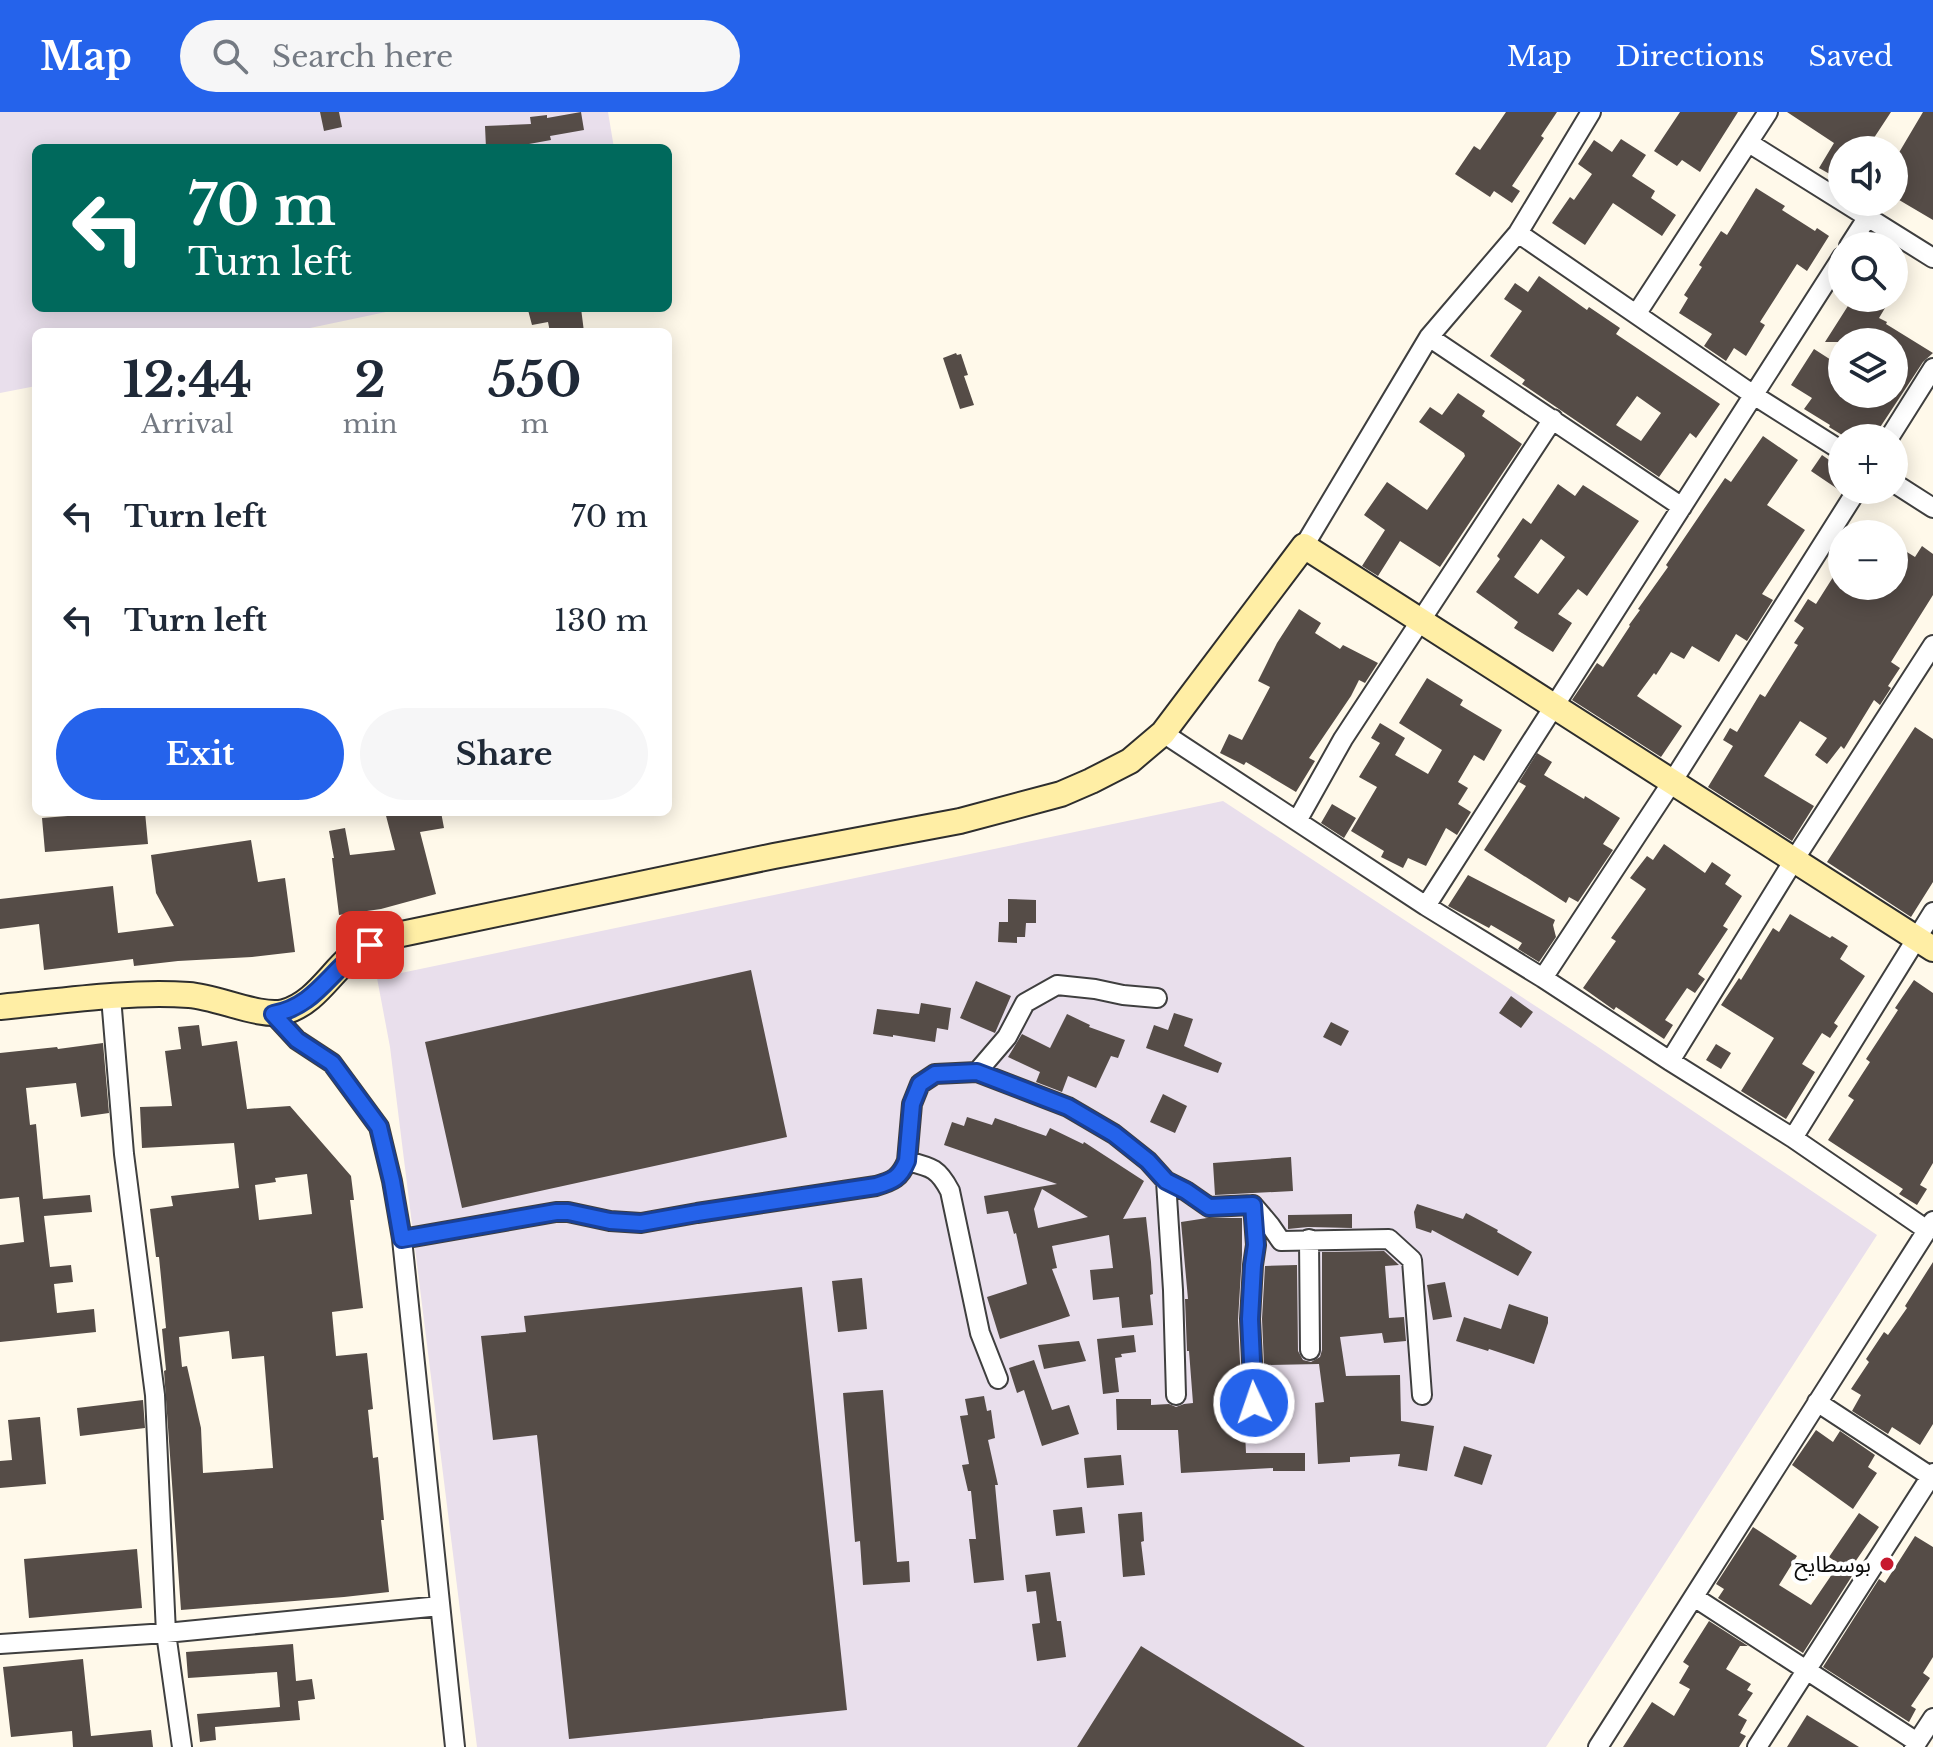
<!DOCTYPE html>
<meta charset="utf-8">
<style>
:root{--surface:#fff;--page:#f6f6f7;--text:#1f2937;--muted:#747a83;--accent:#2563eb}
body{margin:0;font-family:"Libre Baskerville","Noto Sans Arabic",serif;background:var(--page);color:var(--text);height:100vh;display:flex;flex-direction:column;font-size:30px;white-space:nowrap}
*{box-sizing:border-box;margin:0}
p{font-size:26px;color:var(--muted)}
.icon{flex:none;width:44px;height:44px;fill:none;stroke:currentColor;stroke-width:2;stroke-linecap:round;stroke-linejoin:round}
.map{position:relative;flex:1;overflow:hidden}
.sheet{position:absolute;left:32px;top:216px;width:640px;height:488px;display:flex;flex-direction:column;background:var(--surface);border-radius:12px;box-shadow:0 4px 20px #0003}
.sheet>*{flex:none}
.guide{position:absolute;left:32px;top:32px;width:640px;height:168px;border-radius:12px;box-shadow:0 4px 20px #0003;background:#00695c;color:#fff;overflow:hidden}
.tools{position:absolute;left:1828px;top:24px;display:grid;gap:16px}
.tools a{display:grid;place-items:center;width:80px;height:80px;border-radius:50%;background:var(--surface);box-shadow:0 4px 20px #0003;font-size:40px}
.pin{position:absolute;display:grid;place-items:center;width:68px;height:68px;color:#fff;margin:-34px;border-radius:16px;box-shadow:0 4px 12px #0006}
.me{position:absolute;width:88px;margin:-44px;rotate:357deg;stroke-linejoin:round;filter:drop-shadow(0 0 6px #0008)}
.turn{display:flex;align-items:center;gap:28px;height:168px;padding:0 24px;font-size:36px}
.turn .icon{width:104px;height:104px;stroke-width:2.5}
.turn b{display:block;font-size:56px;line-height:68px}
.eta{display:flex;justify-content:space-evenly;align-items:center;height:136px;text-align:center}
.eta b{font-size:48px;font-weight:700;line-height:56px}
.cta{display:flex;gap:16px;margin-top:auto;padding:16px 24px}
.cta a{flex:1;height:92px;border-radius:48px;background:var(--accent);color:#fff;font-size:32px;font-weight:700;line-height:92px;text-align:center}
.cta a+a{background:var(--page);color:var(--text)}
ul{padding:0;list-style:none}
li{display:flex;align-items:center;gap:24px;height:104px;padding:0 24px}
li div{flex:1}
li b{display:block;font-size:30px}
li em{font-style:normal}
header{display:flex;align-items:center;gap:48px;box-sizing:border-box;height:112px;padding:0 40px;background:var(--accent);color:#fff}
header strong{font-size:38px}
nav{display:flex;gap:44px;margin-inline-start:auto;font-size:28px}
.search{width:560px;height:72px;background:var(--page);display:flex;align-items:center;gap:20px;box-sizing:border-box;padding:0 28px;border-radius:44px;color:var(--muted);font-size:30px}
.map>svg:first-child{display:block}
.industrial{fill:#e9dfec}
.building{fill:#554c47;fill-rule:evenodd}
.lines{fill:none;stroke-linecap:round;stroke-linejoin:round}
.street-casing{stroke:#3f3f3f;stroke-width:22}
.secondary-casing{stroke:#2e2e2e;stroke-width:28}
.street{stroke:#fff;stroke-width:18}
.secondary{stroke:#ffeea5;stroke-width:24}
.route-casing{stroke:#184099;stroke-width:20}
.route{stroke:#2563eb;stroke-width:14}
.poi-dot{fill:#c7192e;stroke:#fff;stroke-width:3}
.labels{text-anchor:middle;stroke-width:8;stroke-linejoin:round;paint-order:stroke}
.poi-label{font-size:22px;fill:#0c0c0c;stroke:#fff;text-anchor:end}
</style>
<header>
<strong>Map</strong>
<div class="search"><svg class="icon" aria-label="search" viewBox="0 0 24 24"><circle cx="10" cy="10" r="6"/><path d="M15 15l6 6"/></svg>Search here</div>
<nav><a>Map</a><a>Directions</a><a>Saved</a></nav>
</header>
<div class="map">
<svg width="1933" height="1635" viewBox="0 0 1933 1635">
<rect width="100%" height="100%" fill="#fff9ea"/>
<!-- industrial -->
<path class="industrial" d="M0 0H608L614 36H36V196H405L291 220H36V274L0 281Z
M1223 689 1595 933 1877 1123 1546 1635H477L390 935 377 866Z"/>
<!-- building -->
<path class="building" d="M320 0H339L342 15 324 19Z
M581 0 584 18 550 24 551 28 529 32 530 36H515L514 34 486 36 485 14 531 12 530 5 547 3V6Z
M1506 0H1557L1541 24 1544 26 1512 74 1520 79 1512 91 1494 79 1490 85 1455 62 1474 34 1480 38Z
M1680 0H1738L1700 60 1682 48 1677 54 1654 39Z
M1787 0H1891L1866 38H1842V69L1819 56 1834 31Z
M1923 0H1933V108L1894 85V49Z
M1621 27 1646 43 1632 64 1655 79 1651 86 1676 103 1662 124 1613 91 1585 133 1552 111 1570 85 1574 88 1592 62 1578 52 1594 28 1612 40Z
M1756 76 1785 94 1782 98 1815 119 1817 116 1829 124 1807 159 1797 152 1760 210 1765 213 1746 244 1734 236 1726 249 1704 234 1712 222 1679 201 1688 186 1684 183 1702 155 1699 153 1721 119 1727 123Z
M1539 164 1587 198 1589 195 1620 216 1616 222 1720 292 1696 326 1690 321 1659 365 1522 272 1525 268 1490 244 1522 199 1504 187 1515 171 1528 180ZM1637 284 1661 301 1641 329 1616 313Z
M1853 186H1891L1879 206 1887 210 1886 212 1933 241 1923 250 1873 326H1847L1829 315 1830 313 1804 297 1812 286 1791 273 1814 237 1842 255V282H1894V230H1825Z
M537 196H581L584 220H550L548 210 532 213 528 198Z
M956 241 957 243 961 242 968 263 964 264 974 293 960 297 943 246Z
M1458 281 1485 299 1482 304 1522 332 1440 455 1400 429 1378 464 1362 454 1385 418 1364 403 1387 370 1427 398 1465 344 1464 341 1419 310 1430 295 1442 303Z
M1763 324 1798 348 1767 393 1805 418 1762 482 1773 488 1747 529 1736 522 1719 550 1692 534 1684 547 1671 540 1656 563 1654 561 1637 584 1682 614 1661 645 1572 588 1597 551 1603 555 1630 514 1629 513 1640 498 1638 497 1668 455 1666 453 1725 366 1731 370Z
M1822 343 1842 357V380L1811 359Z
M1558 372 1575 384 1583 373 1639 409 1587 484 1578 477 1558 502 1572 511 1553 540 1514 516 1518 510 1476 480 1500 447 1497 444 1523 406 1531 412ZM1541 427 1565 445 1538 482 1514 465Z
M1894 432 1915 445 1922 434 1933 442V483L1891 550 1900 556 1888 574 1891 576 1880 593 1874 588 1844 637 1841 634 1827 652 1815 643 1827 626 1800 609 1764 664 1814 694 1792 729 1708 675 1733 634 1723 628 1730 616 1737 620 1760 582 1765 585 1798 533 1794 531 1804 516 1794 509 1808 487 1816 492 1842 451V474H1894Z
M1299 497 1321 511 1315 521 1340 537 1343 533 1378 551 1365 571 1359 568 1351 584 1309 646 1315 649 1296 680 1246 650 1244 653 1220 641 1229 622 1242 628 1270 575 1258 569 1277 531Z
M1427 566 1463 588 1460 593 1502 618 1484 649 1474 643 1458 670 1468 676 1458 692 1471 700 1457 723 1446 716 1426 754 1408 746 1403 756 1381 745 1384 739 1351 719 1377 675 1359 665 1380 631 1371 626 1380 611 1405 626 1395 643 1428 662 1442 638 1399 611Z
M1915 615 1933 627V770L1911 805 1827 750Z
M1537 641 1552 650 1544 663 1584 687 1585 684 1620 706 1603 732 1613 738 1578 790 1569 785 1566 791 1484 738 1526 674 1519 670Z
M1332 692 1356 706 1344 726 1321 711Z
M119 700H145L148 732 45 740 42 706Z
M385 700H441L444 716 420 720 436 782 381 797 339 803 332 746H334L329 719 345 716 350 743 395 738Z
M251 728 258 770 285 766 295 840 252 845 178 849 134 854 133 847 44 858 39 812 0 817V787L113 774 118 821 174 814 156 781 151 743Z
M1664 732 1705 761 1712 750 1731 763 1725 772 1742 784 1723 814 1728 817 1698 862 1705 867 1695 881 1687 876 1665 908 1673 913 1664 927 1616 895 1614 898 1583 876 1616 829 1611 826 1646 777 1630 766 1647 744 1653 748Z
M1468 763 1555 808 1553 813 1556 825 1539 850 1518 837 1522 831 1491 813 1489 816 1448 794Z
M1008 787 1036 788V811H1026L1025 825H1017V831L998 830 999 810H1008Z
M1790 802 1830 826 1832 824 1848 834 1840 847 1865 864 1834 911 1838 914 1830 926 1822 921 1802 952 1815 960 1786 1007 1741 979 1774 926 1721 893 1739 866 1741 868 1773 816 1779 820Z
M751 858 787 1025 462 1096 425 930Z
M1914 868 1933 881V1051L1920 1073 1927 1077 1917 1093 1899 1082 1903 1077 1828 1028 1854 988 1848 984 1870 950 1866 947 1898 898 1895 896Z
M976 869 1011 884 995 921 960 906Z
M1511 884 1533 900 1521 916 1499 901Z
M921 891 951 896 948 918 937 916 935 930 893 923V925L873 922 877 897 919 902Z
M1174 901 1193 907 1184 934 1222 951 1218 961 1146 936 1154 913 1168 918Z
M1067 902 1090 913 1089 915 1125 928 1118 946 1111 944 1096 976 1068 964 1062 980 1036 970 1040 960 1008 945 1022 922 1050 936Z
M1331 910 1349 919 1341 934 1323 925Z
M199 913 202 934 237 929 247 997 290 994 351 1064 354 1088H350L363 1196 332 1200 336 1244 367 1241 373 1297 368 1298 373 1346 378 1345 384 1408H381L389 1480 344 1485 181 1498 164 1259 166 1258 162 1217 166 1216 159 1145H156L150 1097 173 1094 171 1084 239 1076 234 1031 142 1036 140 995 172 994 165 939 181 937 178 915ZM307 1062 312 1102 259 1108 255 1073 276 1070 275 1066ZM229 1219 232 1247 264 1244 273 1356 203 1361 201 1316 187 1254 182 1255 179 1225Z
M103 931 109 1001 81 1005 76 971 26 976 30 1013 36 1012 43 1087 90 1083 92 1100 44 1104 50 1155 71 1153 73 1170 54 1172 57 1201 94 1197 96 1220 0 1230V1133L24 1130 19 1085 0 1087V941L57 935 58 937Z
M1716 932 1731 941 1721 957 1706 948Z
M1163 982 1187 994 1175 1021 1150 1010Z
M967 1005 992 1013 995 1006 1046 1024 1050 1016 1083 1032 1084 1030 1144 1069 1123 1107 1146 1105 1151 1150 1153 1182 1150 1183 1153 1213 1122 1216 1119 1185 1093 1188 1090 1158 1113 1156 1109 1123 1052 1134 1057 1156 1052 1157 1070 1204 1000 1227 987 1185 1027 1172 1016 1121 1014 1122 1008 1099 987 1102 984 1084 1057 1072 944 1033 952 1010 964 1014ZM1042 1077 1088 1105 1038 1116 1034 1097Z
M1291 1045 1293 1079 1215 1083 1213 1051Z
M1417 1092 1463 1107 1466 1101 1498 1118 1497 1120 1532 1140 1518 1164 1432 1118 1431 1121 1416 1116 1414 1100Z
M1352 1102V1116L1308 1115 1288 1117V1103Z
M1207 1106H1242V1143L1238 1208 1242 1292 1245 1299H1244L1246 1341H1305V1359H1273V1356L1181 1361 1178 1318H1117L1116 1287H1151V1293L1169 1292 1176 1295 1184 1292 1193 1291 1189 1239H1187L1185 1187H1188L1181 1110Z
M1384 1139 1399 1153 1385 1154 1389 1206 1404 1205 1406 1229 1384 1231 1382 1221 1340 1225 1346 1264 1400 1263 1401 1309 1434 1314 1427 1359 1398 1354 1400 1342 1350 1345V1350L1318 1352 1315 1291 1324 1290 1319 1252 1264 1253 1262 1207 1265 1154 1297 1153 1298 1239 1303 1248 1311 1250 1320 1245 1322 1238V1140Z
M1933 1150V1312L1920 1333 1892 1315 1888 1322 1852 1299 1861 1283 1851 1277 1869 1250 1866 1247 1884 1220 1888 1223 1907 1196 1905 1194Z
M862 1166 867 1217 838 1220 832 1169Z
M1445 1170 1452 1205 1433 1208 1427 1173Z
M802 1175 847 1598 569 1627 537 1323 493 1328 481 1224 526 1220 524 1204Z
M1509 1192 1548 1205V1211L1534 1252 1489 1237 1488 1239 1456 1229 1464 1205 1501 1217Z
M1134 1223 1136 1240 1121 1242 1122 1245 1115 1246 1119 1280 1103 1282 1097 1227Z
M1079 1229 1086 1249 1044 1257 1038 1233Z
M1034 1248 1052 1298 1069 1293 1079 1322 1042 1334 1024 1278 1017 1281 1009 1256Z
M883 1278 897 1450 909 1449 910 1470 863 1473 860 1429 855 1430 843 1281Z
M984 1284 987 1299 991 1298 995 1326 988 1328 998 1373H995L1004 1468 974 1471 969 1427H976L971 1379H968L962 1353 969 1352 960 1304 968 1303 965 1287Z
M143 1288 145 1316 80 1324 77 1296Z
M40 1305 46 1372 0 1376V1349L12 1348 8 1308Z
M1816 1318 1833 1330 1840 1319 1875 1343 1868 1355 1877 1361 1853 1397 1792 1353Z
M1464 1334 1492 1343 1482 1373 1454 1364Z
M1121 1343 1124 1373 1087 1376 1084 1346Z
M1082 1395 1085 1421 1056 1424 1053 1398Z
M1142 1400 1144 1429 1141 1430 1145 1463 1123 1465 1118 1402Z
M1859 1401 1879 1415 1855 1450 1859 1453 1803 1541 1718 1486 1724 1477 1716 1472 1753 1415 1797 1444 1779 1473 1811 1493 1839 1452 1829 1445Z
M1915 1424 1933 1435V1545L1923 1561 1930 1566 1911 1594 1916 1597 1909 1610 1823 1555 1879 1467 1885 1471Z
M137 1437 142 1496 29 1506 24 1447Z
M1050 1460 1057 1509H1061L1066 1545 1037 1549 1032 1512 1040 1511 1036 1479 1027 1480 1025 1463Z
M1709 1509 1748 1534H1740L1726 1557 1751 1572 1747 1578 1753 1581 1738 1603 1747 1608 1740 1621 1746 1624 1739 1635H1623L1652 1590 1674 1604 1690 1577 1679 1571 1689 1554 1683 1550Z
M293 1532 296 1569 312 1567 315 1587 298 1589 300 1608 215 1615 216 1628 200 1630 197 1602 280 1595 277 1560 188 1566 186 1540Z
M1141 1534 1305 1635H1077Z
M83 1547 91 1624 151 1618 153 1635H73L72 1619 11 1625 3 1555Z
M1807 1603 1859 1635H1787Z"/>
<g class="lines">
<!-- street casing -->
<g class="street-casing">
<path id="street" d="M1749 31 1933 146
M1518 121 1755 284 1842 339
M1849 134 1867 106
M1637 201 1768 0
M1429 225 1682 395
M1889 326 1933 256
M1894 371 1933 396
M1304 434 1429 225 1518 121 1591 0
M1163 621 1426 794 1543 866 1670 949 1793 1026 1927 1118
M1297 709 1343 627 1553 307
M1426 794C1563 577 1704 362 1842 145
M1543 866 1672 670 1857 378
M111 885 124 1042 155 1283 166 1521 182 1635
M273 902 297 928 332 951 379 1015 392 1069 402 1127 455 1635
M1670 949 1794 748 1933 533
M977 960 1007 925 1025 891 1057 873 1095 877 1123 883 1157 886
M1793 1026 1933 800
M907 1049C931 1055 938 1056 950 1079L980 1221 998 1267
M1166 1069 1173 1178 1176 1283
M1253 1093 1256 1133 1253 1153 1250 1207 1254 1291
M402 1127 556 1100H568L610 1109 641 1111 697 1101 876 1074C893 1069 900 1066 907 1049L912 992 920 972 935 962 977 960 1068 995 1114 1022 1148 1049 1166 1069 1186 1079 1209 1095 1253 1093 1270 1113 1281 1129 1389 1127 1412 1148 1422 1283
M1309 1127 1310 1238
M1817 1290 1933 1366
M1694 1485 1917 1630
M0 1532 166 1521 440 1494
M1598 1635 1933 1109
M1757 1635 1933 1361
M1914 1635 1933 1606"/>
</g>
<!-- secondary casing -->
<g class="secondary-casing">
<path id="secondary" d="M0 895C62 889 126 879 189 883 217 885 261 906 284 900 313 892 328 865 349 846 361 835 377 830 392 824L774 744 960 709 1061 682 1091 669 1130 649 1163 621 1304 434 1933 837"/>
</g>
<!-- street -->
<use href="#street" class="street"/>
<!-- secondary -->
<use href="#secondary" class="secondary"/>
</g>
<g class="lines">
<!-- route casing -->
<g class="route-casing">
<path id="route" d="M370 833C332 852 319 894 273 902L297 928 332 951 379 1015 392 1069 402 1127 556 1100H568L610 1109 641 1111 697 1101 876 1074C893 1069 900 1066 907 1049L912 992 920 972 935 962 977 960 1068 995 1114 1022 1148 1049 1166 1069 1186 1079 1209 1095 1253 1093 1256 1133 1253 1153 1250 1207 1254 1291"/>
</g>
<!-- route -->
<use href="#route" class="route"/>
</g>
<!-- markers -->
<circle class="poi-dot" cx="1887" cy="1452" r="8"/>
<g class="labels">
<!-- poi labels -->
<g class="poi-label">
<text x="1871" y="1460">بوسطايح</text>
</g>
</g>
</svg>
<div class="tools">
<a><svg class="icon" aria-label="sound" viewBox="0 0 24 24"><path d="M4 9h4l5-4v14l-5-4H4zM17 9q2 3 0 6"/></svg></a>
<a><svg class="icon" aria-label="search" viewBox="0 0 24 24"><circle cx="10" cy="10" r="6"/><path d="M15 15l6 6"/></svg></a>
<a><svg class="icon" aria-label="layers" viewBox="0 0 24 24"><path d="M12 4l9 5-9 5-9-5zM3 14l9 5 9-5"/></svg></a>
<a>+</a>
<a>−</a>
</div>
<div class="pin" style="left:370px;top:833px;background:#d93025"><svg class="icon" aria-label="arrive" viewBox="0 0 24 24"><path d="M6 21V4h12l-3 4 3 4H6"/></svg></div>
<svg class="me" style="left:1254px;top:1291px" viewBox="-20 -20 40 40"><circle r="17" fill="#2563eb" stroke="#fff" stroke-width="3"/><path d="M0-11L8 9 0 5-8 9z" fill="#fff"/></svg>
<div class="guide">
<div class="turn"><svg class="icon" aria-label="left" viewBox="0 0 24 24"><path d="M17 20v-9H6M10 6l-5 5 5 5"/></svg><div><b>70 m</b>Turn left</div></div>
</div>
<section class="sheet">
<div class="eta">
<div><b>12:44</b><p>Arrival</p></div>
<div><b>2</b><p>min</p></div>
<div><b>550</b><p>m</p></div>
</div>
<ul>
<li><svg class="icon" aria-label="left" viewBox="0 0 24 24"><path d="M17 20v-9H6M10 6l-5 5 5 5"/></svg><div><b>Turn left</b></div><em>70 m</em></li>
<li><svg class="icon" aria-label="left" viewBox="0 0 24 24"><path d="M17 20v-9H6M10 6l-5 5 5 5"/></svg><div><b>Turn left</b></div><em>130 m</em></li>
</ul>
<div class="cta"><a>Exit</a><a>Share</a></div>
</section>
</div>
